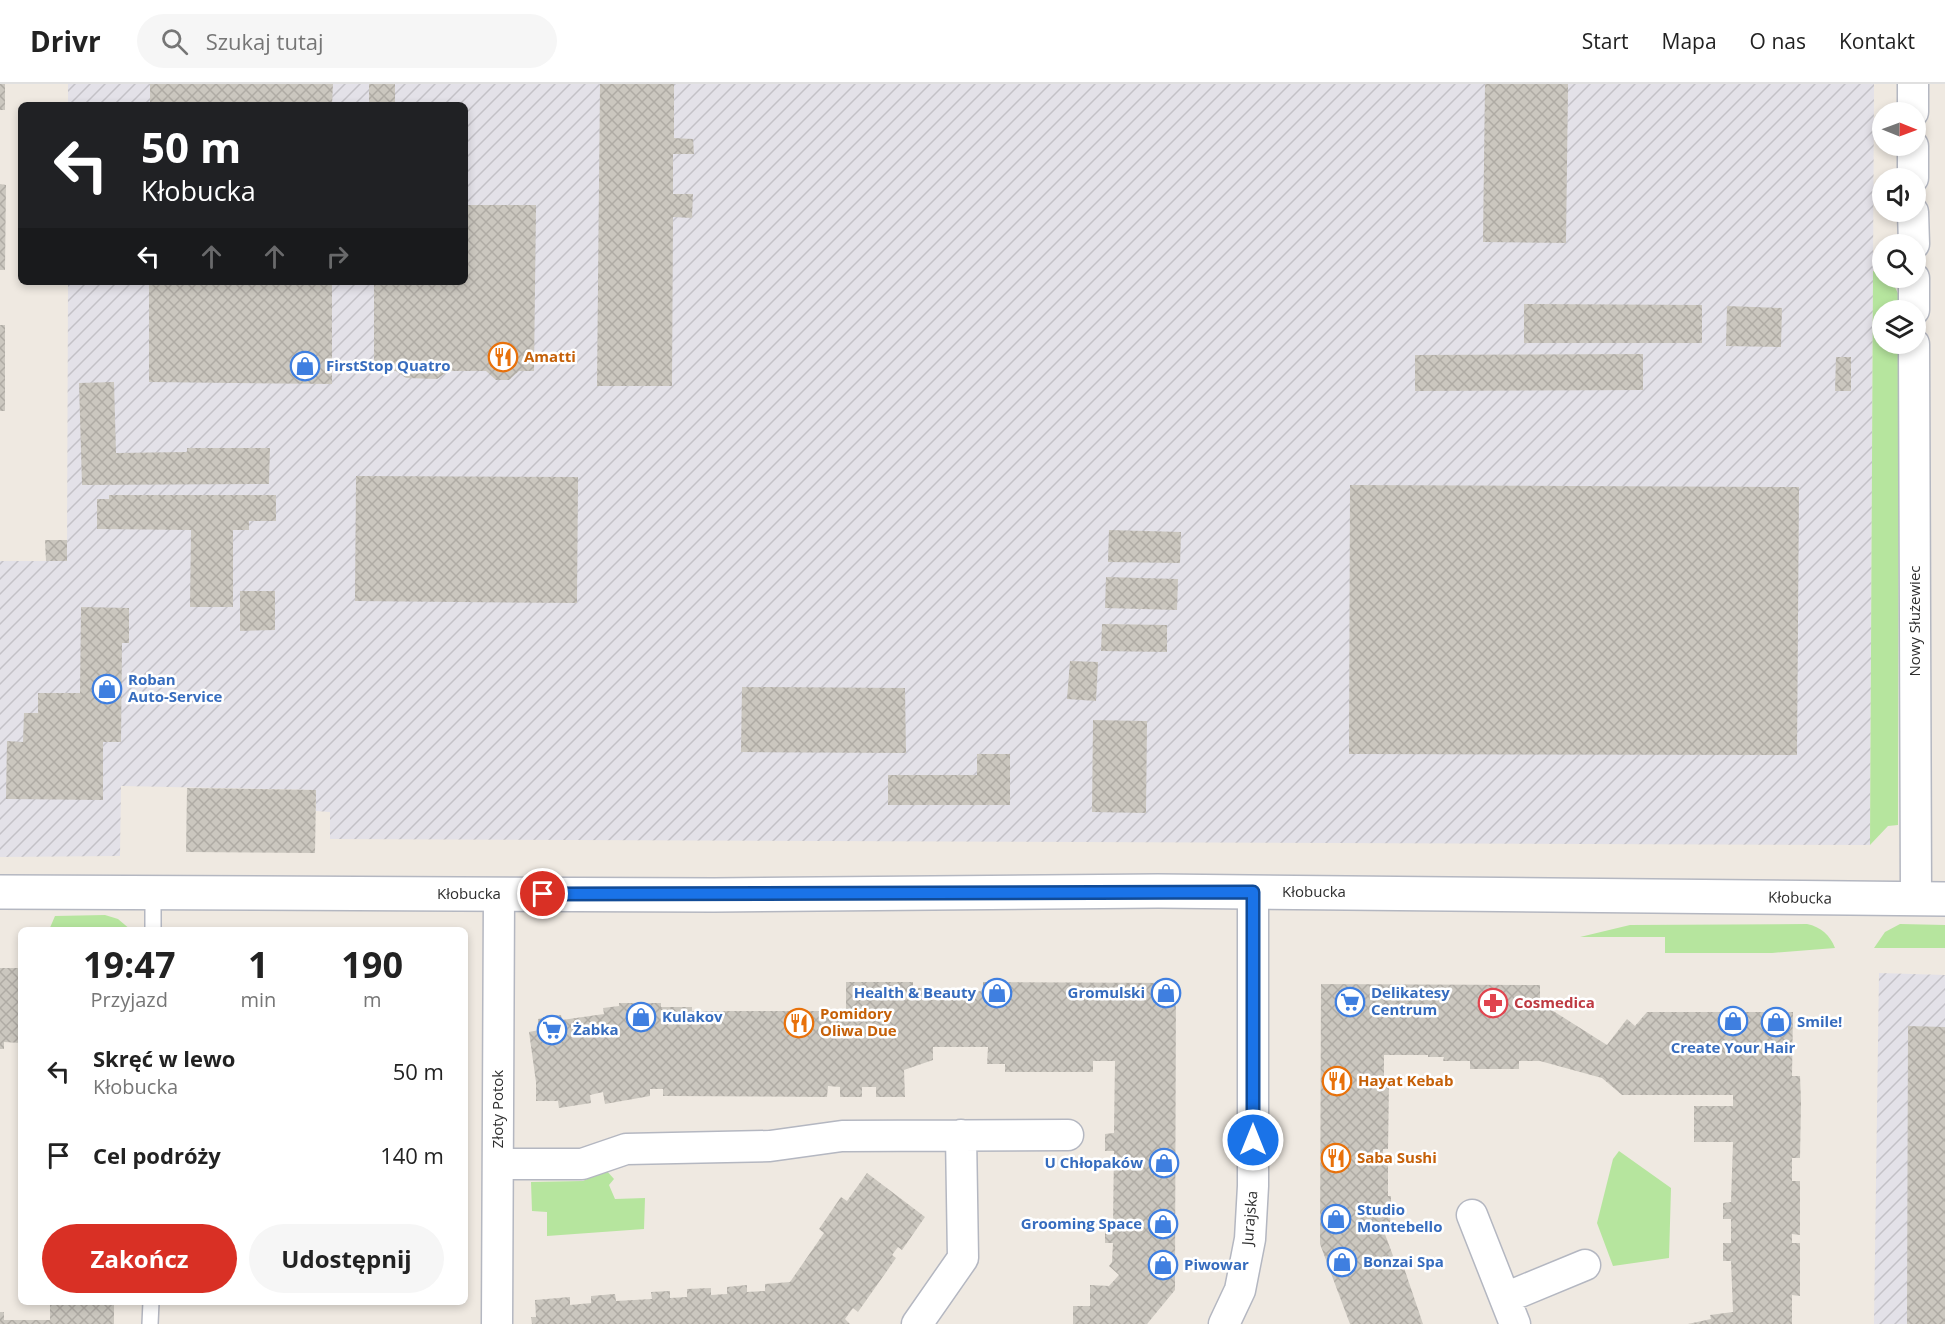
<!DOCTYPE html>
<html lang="pl">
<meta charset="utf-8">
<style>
:root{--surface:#fff;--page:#f6f6f6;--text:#222;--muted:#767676;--line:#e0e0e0;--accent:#d93025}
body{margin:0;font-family:"Open Sans",sans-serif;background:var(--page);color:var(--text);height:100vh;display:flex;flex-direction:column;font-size:22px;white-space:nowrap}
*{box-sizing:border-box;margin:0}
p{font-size:20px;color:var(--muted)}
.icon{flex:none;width:33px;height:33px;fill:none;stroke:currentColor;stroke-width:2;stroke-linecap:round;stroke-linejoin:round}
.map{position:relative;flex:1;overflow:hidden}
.panel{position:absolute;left:18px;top:843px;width:450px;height:378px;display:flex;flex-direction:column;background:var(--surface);border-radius:9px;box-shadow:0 3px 9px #0003}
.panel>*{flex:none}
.banner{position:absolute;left:18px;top:18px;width:450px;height:183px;border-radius:9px;box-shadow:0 3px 9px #0003;background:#202124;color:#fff;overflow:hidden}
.needle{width:39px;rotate:91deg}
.buttons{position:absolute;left:1872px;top:18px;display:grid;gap:12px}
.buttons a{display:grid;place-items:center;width:54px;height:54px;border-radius:50%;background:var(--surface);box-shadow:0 3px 9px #0003;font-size:30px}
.pin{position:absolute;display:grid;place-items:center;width:51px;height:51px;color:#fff;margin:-26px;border:3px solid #fff;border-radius:50%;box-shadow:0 2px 6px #0007}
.me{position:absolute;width:66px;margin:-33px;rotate:0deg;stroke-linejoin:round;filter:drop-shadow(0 0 4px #0008)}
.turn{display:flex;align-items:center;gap:21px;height:126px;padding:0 24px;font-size:27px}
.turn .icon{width:78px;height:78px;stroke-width:2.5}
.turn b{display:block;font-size:42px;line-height:51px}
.lanes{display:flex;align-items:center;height:57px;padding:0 24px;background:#0003;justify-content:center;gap:30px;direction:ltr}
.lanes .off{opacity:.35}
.eta{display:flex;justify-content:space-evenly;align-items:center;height:102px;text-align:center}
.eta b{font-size:36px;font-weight:700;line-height:42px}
.primary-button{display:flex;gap:12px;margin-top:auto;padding:12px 24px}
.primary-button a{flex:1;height:69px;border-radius:36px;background:var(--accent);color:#fff;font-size:24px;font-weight:700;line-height:69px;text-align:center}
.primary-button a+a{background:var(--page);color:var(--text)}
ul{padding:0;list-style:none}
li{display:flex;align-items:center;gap:18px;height:84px;padding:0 24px}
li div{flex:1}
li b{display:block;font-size:22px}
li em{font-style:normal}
header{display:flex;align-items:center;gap:36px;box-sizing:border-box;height:84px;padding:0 30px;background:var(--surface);border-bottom:2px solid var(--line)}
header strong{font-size:28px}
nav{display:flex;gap:33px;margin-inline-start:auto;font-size:21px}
.search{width:420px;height:54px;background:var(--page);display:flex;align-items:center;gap:15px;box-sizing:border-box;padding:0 21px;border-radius:33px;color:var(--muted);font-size:22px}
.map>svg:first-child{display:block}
.industrial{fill:url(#industrial-furrows)}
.grass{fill:#b6e59e}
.building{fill:url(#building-cross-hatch)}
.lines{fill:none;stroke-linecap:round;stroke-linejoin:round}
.lane-casing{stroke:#b4b7c1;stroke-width:18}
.street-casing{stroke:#b4b7c1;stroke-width:33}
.secondary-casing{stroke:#b4b7c1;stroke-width:36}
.lane{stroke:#fff;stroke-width:15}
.street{stroke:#fff;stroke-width:30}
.secondary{stroke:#fff;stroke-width:33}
.route-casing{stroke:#114b97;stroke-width:15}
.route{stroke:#1a73e8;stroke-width:10}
.labels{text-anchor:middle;stroke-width:5;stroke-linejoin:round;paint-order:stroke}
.food-label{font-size:15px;font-weight:bold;fill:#c56008;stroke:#fff;text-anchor:start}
.shop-label{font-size:15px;font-weight:bold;fill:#366cbe;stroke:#fff;text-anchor:start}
.street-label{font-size:15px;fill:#2e2e2e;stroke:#fff}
.health-label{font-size:15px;font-weight:bold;fill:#be3a42;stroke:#fff;text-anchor:start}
</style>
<header>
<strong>Drivr</strong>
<div class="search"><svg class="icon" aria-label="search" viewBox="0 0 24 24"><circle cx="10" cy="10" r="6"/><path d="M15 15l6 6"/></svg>Szukaj tutaj</div>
<nav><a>Start</a><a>Mapa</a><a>O nas</a><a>Kontakt</a></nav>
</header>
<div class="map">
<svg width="1945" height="1240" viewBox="0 0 1945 1240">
<defs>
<pattern id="industrial-furrows" width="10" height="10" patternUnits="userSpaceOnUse" patternTransform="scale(1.5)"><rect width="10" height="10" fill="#e3e1e8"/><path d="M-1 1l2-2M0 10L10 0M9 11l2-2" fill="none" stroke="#c3c1c7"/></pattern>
<pattern id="building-cross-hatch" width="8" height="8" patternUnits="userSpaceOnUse" patternTransform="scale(1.5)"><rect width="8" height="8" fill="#cbc7bf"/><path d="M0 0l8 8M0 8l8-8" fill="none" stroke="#afaba4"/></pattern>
</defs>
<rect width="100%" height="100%" fill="#efe9e1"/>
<!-- industrial -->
<path class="industrial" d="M68 0H1874L1870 761 330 755V728L316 727V706L121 702 120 772 0 773V477H67L68 198H465V21H68Z
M1879 889 1945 891V1240H1874Z"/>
<!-- grass -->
<path class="grass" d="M1873 187 1882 189V194H1890L1899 211V226H1882V260H1899L1898 741 1888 742 1870 761Z
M105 831 118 835 131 846H49L55 832Z
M1807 840C1821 843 1830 851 1835 864L1772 869H1665V853H1580L1630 841Z
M1900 840 1945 841V864H1874L1885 848Z
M1619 1067 1671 1104 1669 1174 1613 1182 1597 1139 1613 1075Z
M606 1086 614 1095 609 1101 615 1115 645 1114 644 1145 547 1152V1128L532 1127 531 1098 583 1097Z"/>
<!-- building -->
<path class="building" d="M0 0H5V26H0Z
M150 0H333L332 21H150Z
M369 0H395V21H369Z
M600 0H674V54L693 55 694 70H673V110H693L692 134 673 133 672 302H597Z
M1485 0H1568L1566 159 1483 158Z
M0 100 6 101 5 186H0Z
M465 121H536L534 287H519L509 296H496L486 287H449L437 295 406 294 396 287 374 286V198H465Z
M149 198H332V300L149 298Z
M1524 220 1702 221V259H1524Z
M1727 222 1782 224 1781 263 1726 262Z
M0 241H5V327H0Z
M1643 270V306L1415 307V271Z
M1836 273H1851V307H1835Z
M114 298 116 369 187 368V364H270L269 400 82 401 79 299Z
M356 392 578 393 577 519 355 517Z
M1350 401 1799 403 1797 671 1349 670Z
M109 411H276V437H249V446H233V523H190L191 446 97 445V415H109Z
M1109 446 1181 448 1180 479 1108 478Z
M45 456H67V477H46Z
M1106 493 1178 495 1177 526 1105 524Z
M240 507H275V546L240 547Z
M81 523 129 524V559H122L121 658H103V716L6 715 7 657 23 658 24 629H38V609H80Z
M1102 540 1167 541V568L1101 567Z
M1070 577 1098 578 1096 617 1067 615Z
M742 603 905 604 906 669 741 668Z
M1093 636 1147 637 1146 729 1092 728Z
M977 670H1010V721H888V691H977Z
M187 704 316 706 315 769 186 768Z
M0 884H21V959L4 958V965H0Z
M846 898H913V904H922V916H953L968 911 967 907 971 910 983 906V898L1176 899 1175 1206 1147 1240H1073V1222H1090V1201L1109 1202 1119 1191 1109 1182 1112 1178 1113 1159H1105V1141H1113L1114 1067H1105V1050L1114 1049 1115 977H1093V988H1005V980H987L988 963H933V976L904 986 905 1013H876V1003H862V1013H840V1003L828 1002 827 1013 663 1012V1005H650V1012L605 1020 603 1008 590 1011 591 1019 559 1024 558 1017H536V998L529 948 539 946 538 935 561 931 562 936 604 930 603 924 619 922V919H661V923H692V927H838V929H846Z
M1321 900 1540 901V923L1550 925 1607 961 1627 935 1635 942 1647 928H1793L1792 992H1800L1801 1018 1800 1074H1792V1097H1800V1151L1792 1150V1159H1800V1212L1792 1211V1240H1688L1711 1235 1710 1231 1733 1228 1731 1177H1723V1159H1731V1135H1723V1119L1731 1118 1733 1058H1694V1022H1733V1011H1622L1602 994 1540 977H1519V985H1470V977H1443L1444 973H1428V971H1384V997L1389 998 1388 1065H1383V1079H1388V1112H1391L1390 1142 1383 1145 1395 1177 1401 1175 1423 1240H1350L1320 1160Z
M1908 942 1945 943V1240H1907Z
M867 1089 925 1133 902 1166 898 1163 892 1171 896 1174 858 1228 853 1224 845 1235 850 1240H532L531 1233H536L535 1216 570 1213V1221L591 1219V1212L615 1210 616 1217 652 1215 651 1208 670 1207V1214L687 1213V1205L711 1204V1211L727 1210V1203L747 1201V1208L765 1207V1200L790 1198 824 1149 819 1145 841 1113 847 1117Z
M50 1218H114V1240H0V1228H4V1236H50Z"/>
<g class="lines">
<!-- lane casing -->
<g class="lane-casing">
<path id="lane" d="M153 846V809
M150 1240 151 1218"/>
</g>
<!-- street casing -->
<g class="street-casing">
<path id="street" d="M1913 0V28
M1913 62V94
M1913 128 1914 160
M1914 194V226
M1914 260 1916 814
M498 1080H582L626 1065 770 1062 842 1052 1068 1051
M1472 1131 1515 1240
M1505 1214 1585 1181
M497 1240 499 810
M917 1240 963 1174 961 1051
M1224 1240 1240 1206 1250 1155 1253 1102V808"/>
</g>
<!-- secondary casing -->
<g class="secondary-casing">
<path id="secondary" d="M0 808 714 811 1158 807 1945 815"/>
</g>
<!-- lane -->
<use href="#lane" class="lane"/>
<!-- street -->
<use href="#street" class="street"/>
<!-- secondary -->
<use href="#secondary" class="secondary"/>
</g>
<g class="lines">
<!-- route casing -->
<g class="route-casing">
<path id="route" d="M543 810 1253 808V1056"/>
</g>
<!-- route -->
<use href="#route" class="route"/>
</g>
<!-- icons -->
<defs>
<g id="restaurant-ring" transform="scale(1.5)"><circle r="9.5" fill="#fff" stroke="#e8710a" stroke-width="1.5"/><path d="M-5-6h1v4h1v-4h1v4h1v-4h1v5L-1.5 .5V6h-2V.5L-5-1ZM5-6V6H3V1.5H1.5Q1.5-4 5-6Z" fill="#e8710a"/></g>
<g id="shop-ring" transform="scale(1.5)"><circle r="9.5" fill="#fff" stroke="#3f7fe0" stroke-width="1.5"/><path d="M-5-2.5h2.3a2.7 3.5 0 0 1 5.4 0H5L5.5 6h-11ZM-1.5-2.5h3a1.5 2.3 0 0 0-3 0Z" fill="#3f7fe0"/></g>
<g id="supermarket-ring" transform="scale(1.5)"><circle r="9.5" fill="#fff" stroke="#3f7fe0" stroke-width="1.5"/><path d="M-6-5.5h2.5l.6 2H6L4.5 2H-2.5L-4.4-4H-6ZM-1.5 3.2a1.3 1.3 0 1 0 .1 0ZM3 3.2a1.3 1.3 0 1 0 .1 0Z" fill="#3f7fe0"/></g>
<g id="pharmacy-ring" transform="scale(1.5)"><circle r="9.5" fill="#fff" stroke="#e0444e" stroke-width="1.5"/><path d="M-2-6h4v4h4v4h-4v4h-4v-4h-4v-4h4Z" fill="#e0444e"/></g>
</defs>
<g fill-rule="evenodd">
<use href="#restaurant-ring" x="503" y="273"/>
<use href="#shop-ring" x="305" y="282"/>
<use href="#shop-ring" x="107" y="605"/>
<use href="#shop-ring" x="997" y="909"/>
<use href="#shop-ring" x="1166" y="909"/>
<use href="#supermarket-ring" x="1350" y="918"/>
<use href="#pharmacy-ring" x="1493" y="919"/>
<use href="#shop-ring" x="641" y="933"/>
<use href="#shop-ring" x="1733" y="937"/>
<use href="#shop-ring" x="1776" y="938"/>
<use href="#restaurant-ring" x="799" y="939"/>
<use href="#supermarket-ring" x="552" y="946"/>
<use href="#restaurant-ring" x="1337" y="997"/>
<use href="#restaurant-ring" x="1336" y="1074"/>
<use href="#shop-ring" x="1164" y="1079"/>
<use href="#shop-ring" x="1336" y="1135"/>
<use href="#shop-ring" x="1163" y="1140"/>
<use href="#shop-ring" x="1342" y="1178"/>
<use href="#shop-ring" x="1163" y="1181"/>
</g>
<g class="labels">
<!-- food labels -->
<g class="food-label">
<text x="524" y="278">Amatti</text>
<text x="820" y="935">Pomidory<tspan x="820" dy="17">Oliwa Due</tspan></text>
<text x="1358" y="1002">Hayat Kebab</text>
<text x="1357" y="1079">Saba Sushi</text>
</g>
<!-- shop labels -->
<g class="shop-label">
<text x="326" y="287">FirstStop Quatro</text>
<text x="128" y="601">Roban<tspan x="128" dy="17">Auto-Service</tspan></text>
<text x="976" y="914" text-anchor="end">Health &amp; Beauty</text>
<text x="1145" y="914" text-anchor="end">Gromulski</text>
<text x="1371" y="914">Delikatesy<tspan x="1371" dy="17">Centrum</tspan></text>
<text x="662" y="938">Kulakov</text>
<text x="1797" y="943">Smile!</text>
<text x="573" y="951">Żabka</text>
<text x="1733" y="969" text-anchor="middle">Create Your Hair</text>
<text x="1143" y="1084" text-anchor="end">U Chłopaków</text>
<text x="1357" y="1131">Studio<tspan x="1357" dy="17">Montebello</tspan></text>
<text x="1142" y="1145" text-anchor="end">Grooming Space</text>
<text x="1363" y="1183">Bonzai Spa</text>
<text x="1184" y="1186">Piwowar</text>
</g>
<!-- street labels -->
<g class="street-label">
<text transform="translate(1915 537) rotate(-90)" y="5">Nowy Służewiec</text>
<text x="1314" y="813">Kłobucka</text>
<text x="469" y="815">Kłobucka</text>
<text transform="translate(1800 814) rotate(1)" y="5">Kłobucka</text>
<text transform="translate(498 1025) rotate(-90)" y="5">Złoty Potok</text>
<text transform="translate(1250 1134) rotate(-85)" y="5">Jurajska</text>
</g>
<!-- health labels -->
<g class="health-label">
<text x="1514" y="924">Cosmedica</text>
</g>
</g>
</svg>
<div class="buttons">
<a><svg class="needle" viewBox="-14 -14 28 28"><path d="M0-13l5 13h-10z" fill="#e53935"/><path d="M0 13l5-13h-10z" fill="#767676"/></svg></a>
<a><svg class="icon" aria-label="sound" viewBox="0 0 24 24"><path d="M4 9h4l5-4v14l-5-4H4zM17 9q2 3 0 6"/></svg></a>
<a><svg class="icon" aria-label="search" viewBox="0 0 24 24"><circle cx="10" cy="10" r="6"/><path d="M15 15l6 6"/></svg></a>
<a><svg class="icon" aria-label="layers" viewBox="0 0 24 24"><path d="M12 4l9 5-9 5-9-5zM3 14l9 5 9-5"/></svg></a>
</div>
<div class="pin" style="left:543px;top:810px;background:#d93025"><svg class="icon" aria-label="arrive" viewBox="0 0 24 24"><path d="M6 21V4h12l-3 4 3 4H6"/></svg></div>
<svg class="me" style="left:1253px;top:1056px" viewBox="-20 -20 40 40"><circle r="17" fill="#1a73e8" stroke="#fff" stroke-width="3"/><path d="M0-11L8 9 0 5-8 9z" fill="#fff"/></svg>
<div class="banner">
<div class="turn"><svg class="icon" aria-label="left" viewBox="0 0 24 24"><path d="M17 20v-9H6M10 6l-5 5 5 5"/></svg><div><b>50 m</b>Kłobucka</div></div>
<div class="lanes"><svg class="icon" aria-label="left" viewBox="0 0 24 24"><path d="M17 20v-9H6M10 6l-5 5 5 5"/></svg><svg class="icon off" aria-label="ahead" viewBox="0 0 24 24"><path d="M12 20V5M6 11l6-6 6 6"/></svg><svg class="icon off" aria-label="ahead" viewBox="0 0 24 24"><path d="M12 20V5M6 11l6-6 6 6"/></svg><svg class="icon off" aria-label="right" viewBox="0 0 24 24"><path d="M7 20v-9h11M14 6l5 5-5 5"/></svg></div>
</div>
<section class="panel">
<div class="eta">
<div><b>19:47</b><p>Przyjazd</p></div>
<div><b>1</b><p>min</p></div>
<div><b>190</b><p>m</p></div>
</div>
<ul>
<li><svg class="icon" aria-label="left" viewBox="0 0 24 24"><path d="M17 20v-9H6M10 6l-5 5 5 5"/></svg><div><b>Skręć w lewo</b><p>Kłobucka</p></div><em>50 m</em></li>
<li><svg class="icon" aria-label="arrive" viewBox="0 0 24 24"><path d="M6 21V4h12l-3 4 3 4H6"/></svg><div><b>Cel podróży</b></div><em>140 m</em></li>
</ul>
<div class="primary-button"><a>Zakończ</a><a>Udostępnij</a></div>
</section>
</div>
